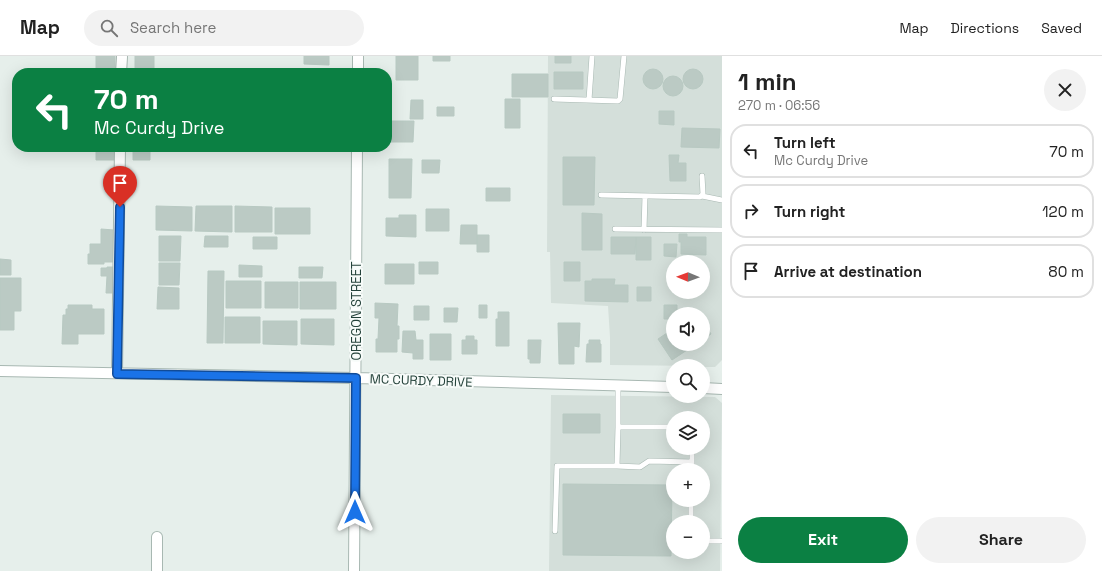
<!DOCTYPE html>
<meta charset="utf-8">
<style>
:root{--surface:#fff;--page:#f2f2f2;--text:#222;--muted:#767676;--line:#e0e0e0;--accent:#0b8043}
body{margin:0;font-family:"Space Grotesk",sans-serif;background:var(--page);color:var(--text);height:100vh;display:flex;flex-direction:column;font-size:15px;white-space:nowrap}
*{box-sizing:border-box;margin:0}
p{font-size:13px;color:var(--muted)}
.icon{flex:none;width:22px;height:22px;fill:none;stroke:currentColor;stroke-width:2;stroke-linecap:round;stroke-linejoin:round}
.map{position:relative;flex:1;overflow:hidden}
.drawer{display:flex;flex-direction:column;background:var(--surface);width:380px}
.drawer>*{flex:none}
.hud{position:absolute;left:12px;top:12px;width:380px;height:84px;border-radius:16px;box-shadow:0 4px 16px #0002;background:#0b8043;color:#fff;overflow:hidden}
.needle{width:26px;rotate:271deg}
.buttons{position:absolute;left:666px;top:199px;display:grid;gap:8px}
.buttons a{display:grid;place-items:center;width:44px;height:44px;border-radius:50%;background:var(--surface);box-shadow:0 4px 16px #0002;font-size:20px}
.pin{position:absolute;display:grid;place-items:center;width:34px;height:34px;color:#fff;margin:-41px -17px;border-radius:50% 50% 50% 0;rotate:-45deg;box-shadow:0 0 4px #0007}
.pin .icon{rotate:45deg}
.me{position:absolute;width:44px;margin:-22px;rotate:0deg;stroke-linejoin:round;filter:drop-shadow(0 0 3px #0008)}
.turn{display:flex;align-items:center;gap:14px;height:84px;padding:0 16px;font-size:18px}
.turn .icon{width:52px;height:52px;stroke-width:2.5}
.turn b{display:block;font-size:28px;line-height:34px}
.round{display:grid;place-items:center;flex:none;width:42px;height:42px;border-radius:21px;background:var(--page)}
.overview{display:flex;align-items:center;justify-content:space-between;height:68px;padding:0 16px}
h1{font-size:24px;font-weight:600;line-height:30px}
.button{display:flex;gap:8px;margin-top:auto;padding:8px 16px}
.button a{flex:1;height:46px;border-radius:24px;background:var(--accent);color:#fff;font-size:16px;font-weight:600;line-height:46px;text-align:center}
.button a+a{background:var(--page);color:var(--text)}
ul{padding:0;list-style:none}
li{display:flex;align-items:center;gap:12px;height:54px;margin:0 8px 6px;padding:0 8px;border:2px solid var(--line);border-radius:16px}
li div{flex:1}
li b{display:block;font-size:15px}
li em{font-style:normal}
header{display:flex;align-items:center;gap:24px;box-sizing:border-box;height:56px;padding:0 20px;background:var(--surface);border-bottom:1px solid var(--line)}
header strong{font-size:19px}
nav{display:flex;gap:22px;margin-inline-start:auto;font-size:14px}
.search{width:280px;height:36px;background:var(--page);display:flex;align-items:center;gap:10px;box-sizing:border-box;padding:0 14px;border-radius:22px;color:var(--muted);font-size:15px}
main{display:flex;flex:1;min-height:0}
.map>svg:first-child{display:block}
.built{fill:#d4dfda;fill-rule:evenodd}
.building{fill:#bbcac4;stroke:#b8c9c2}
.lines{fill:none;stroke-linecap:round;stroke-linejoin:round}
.service-casing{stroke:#a8b8b2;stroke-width:6}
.minor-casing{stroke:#a8b8b2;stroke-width:12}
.service{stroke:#fff;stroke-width:5}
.minor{stroke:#fff;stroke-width:10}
.route-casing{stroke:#114b97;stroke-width:10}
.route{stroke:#1a73e8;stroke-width:7}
.labels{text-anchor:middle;stroke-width:4;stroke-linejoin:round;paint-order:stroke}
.street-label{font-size:13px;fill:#24423a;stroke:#f7fbf9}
</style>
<header>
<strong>Map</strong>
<div class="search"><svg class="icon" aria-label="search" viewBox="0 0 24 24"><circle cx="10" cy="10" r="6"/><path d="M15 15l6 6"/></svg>Search here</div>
<nav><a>Map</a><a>Directions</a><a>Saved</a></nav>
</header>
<main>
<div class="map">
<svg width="722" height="515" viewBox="0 0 722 515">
<rect width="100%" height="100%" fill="#e6efeb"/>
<!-- built -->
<path class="built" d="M548 0H722V304L715 311H703V310L610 309V281L608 250 551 247 550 196H547ZM673 206H703V236H673ZM673 258H703V288H673Z
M551 339 715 341 722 347 720 515H549ZM673 362H703V392H673ZM673 414H703V444H673ZM673 466H703V496H673Z"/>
<!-- building -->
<path class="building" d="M96 0H115V16H96Z
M135 0H154V16H135Z
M304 0H329V9L304 8Z
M396 0H418V24H396Z
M433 0H450V5H433Z
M555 0H571V7H555Z
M683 23a10 10 0 1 1 20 0a10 10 0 1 1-20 0Z
M643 23a10 10 0 1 1 20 0a10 10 0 1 1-20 0Z
M554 16H583V33H554Z
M512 18H548V41H512Z
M663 30a10 10 0 1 1 20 0a10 10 0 1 1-20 0Z
M505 43H520V72H505Z
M411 44H423V63H410Z
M437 51H454V60H437Z
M659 55H674V69L659 68Z
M387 65H414L413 86H387Z
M682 72 720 73 719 92 681 91Z
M96 91H115V104H96Z
M133 91H150V104H133Z
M669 99H679L678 107H686V125H670Z
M563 101H595L594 149H563Z
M389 103H412L411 142H389Z
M422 104H440L439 117H422Z
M486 132H510V145H486Z
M156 150 192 151V175L156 174Z
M196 150H232V176L195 175Z
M235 150 272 151V176H235Z
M275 152H310V178H275Z
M426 153H449V175H426Z
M582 157 602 158V194H582Z
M399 159H416V181L386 180V162H399Z
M461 169H477V188H460Z
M101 173 114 174V206H104V208H88V198H90V188H101Z
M679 178H687V181H706V199L681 198V186H679Z
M477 179H489V196H477Z
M159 180H181L180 205H159Z
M205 180H228V191H204Z
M253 181H277V193H253Z
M611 181H636L635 198H611Z
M636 181H651V204H636Z
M664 188H677L676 201 664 200Z
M0 203 11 204V219H0Z
M419 206H438V218H419Z
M564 206H580V225H564Z
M159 207H180L179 229H159Z
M385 208H414V228H385Z
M239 209 262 210V221H239Z
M107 211H116V237H106L107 220H101V212H107Z
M299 211H323L322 222H299Z
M208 215H224L223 287H207Z
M0 222H21V255H14V274H0Z
M592 223H615L614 229H628V246L585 245V225H592Z
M226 225H261V252H226Z
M265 226H298V252H265Z
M300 226H336V253H300Z
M158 231 179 232V253H157Z
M637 231H651V245H637Z
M375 247 398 248 397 270H399V283H397V296H376V283H378L379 262H375Z
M68 249H92V253H104V278H78V288H62L63 259H66V253H68Z
M479 249H487V262H479Z
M664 249H677V258H673V263H664Z
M414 250H429V264H414Z
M444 252H458L457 266H444Z
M498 256H509V290H496V263H498Z
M225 261H260V287H225Z
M301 263H334V289L301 288Z
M263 265H297V289L263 288Z
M703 265 711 278 703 283Z
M558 267H580L579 291 574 290V308H559Z
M673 273V288H696L672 304 658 283Z
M403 275H415L416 284H423V303H413V297L402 296Z
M430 278H451V304H430Z
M466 280H474V284H477V298H462V284H466Z
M528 284H541L540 307H530V303H528Z
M589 284H600V288H601V306H586L587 288H589Z
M563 358H600V377H563Z
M563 428 672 429 671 500 563 499Z"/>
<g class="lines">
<!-- service casing -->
<g class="service-casing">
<path id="service" d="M554 43 618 45 620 43 624 0
M589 44 592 0
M601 139 700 141 703 138 702 120
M702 140 722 144
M615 173 722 174
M644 174 645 140
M618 330V371
M617 410 640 411 649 405 692 406
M692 414V392
M691 466V444
M555 475 557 410H617L618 371H673
M703 485H722"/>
</g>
<!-- minor casing -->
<g class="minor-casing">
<path id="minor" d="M121 17 122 1
M358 17V0
M0 315 356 322 673 331
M117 317 120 91
M703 332 722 333
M157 515V481
M354 515 357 91"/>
</g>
<!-- service -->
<use href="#service" class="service"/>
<!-- minor -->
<use href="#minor" class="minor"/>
</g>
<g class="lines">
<!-- route casing -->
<g class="route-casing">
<path id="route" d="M120 151 117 318 356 322 355 456"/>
</g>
<!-- route -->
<use href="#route" class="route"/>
</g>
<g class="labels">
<!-- street labels -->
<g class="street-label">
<text transform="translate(356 255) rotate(-90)" y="5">OREGON STREET</text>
<text transform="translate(421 324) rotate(2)" y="5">MC CURDY DRIVE</text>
</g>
</g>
</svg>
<div class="buttons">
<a><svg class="needle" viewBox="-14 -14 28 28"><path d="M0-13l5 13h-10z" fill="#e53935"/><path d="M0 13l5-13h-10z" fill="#767676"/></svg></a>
<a><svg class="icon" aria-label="sound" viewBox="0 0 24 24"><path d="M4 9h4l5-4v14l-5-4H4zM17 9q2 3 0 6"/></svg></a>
<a><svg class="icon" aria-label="search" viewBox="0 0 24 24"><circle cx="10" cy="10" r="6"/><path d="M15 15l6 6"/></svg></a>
<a><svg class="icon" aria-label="layers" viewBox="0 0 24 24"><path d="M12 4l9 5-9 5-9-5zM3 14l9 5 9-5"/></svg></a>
<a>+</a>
<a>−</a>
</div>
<div class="pin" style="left:120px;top:151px;background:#d93025"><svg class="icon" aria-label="arrive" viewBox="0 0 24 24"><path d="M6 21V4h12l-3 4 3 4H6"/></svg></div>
<svg class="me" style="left:355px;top:456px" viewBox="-20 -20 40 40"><path d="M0-17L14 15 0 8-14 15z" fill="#1a73e8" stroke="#fff" stroke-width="4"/></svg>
<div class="hud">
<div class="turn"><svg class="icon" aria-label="left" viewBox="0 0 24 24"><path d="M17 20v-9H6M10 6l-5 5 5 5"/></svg><div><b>70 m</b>Mc Curdy Drive</div></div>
</div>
</div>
<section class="drawer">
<div class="overview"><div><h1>1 min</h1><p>270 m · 06:56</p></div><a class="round"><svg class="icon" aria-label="close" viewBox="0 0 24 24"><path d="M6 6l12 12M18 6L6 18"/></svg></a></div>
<ul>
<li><svg class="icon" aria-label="left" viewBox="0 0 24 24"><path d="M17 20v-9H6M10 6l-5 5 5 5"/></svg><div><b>Turn left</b><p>Mc Curdy Drive</p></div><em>70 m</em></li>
<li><svg class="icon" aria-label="right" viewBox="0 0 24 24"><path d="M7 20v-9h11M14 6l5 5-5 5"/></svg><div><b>Turn right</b></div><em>120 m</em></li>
<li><svg class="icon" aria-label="arrive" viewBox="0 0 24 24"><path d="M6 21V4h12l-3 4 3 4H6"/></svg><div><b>Arrive at destination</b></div><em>80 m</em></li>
</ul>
<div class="button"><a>Exit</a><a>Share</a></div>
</section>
</main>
